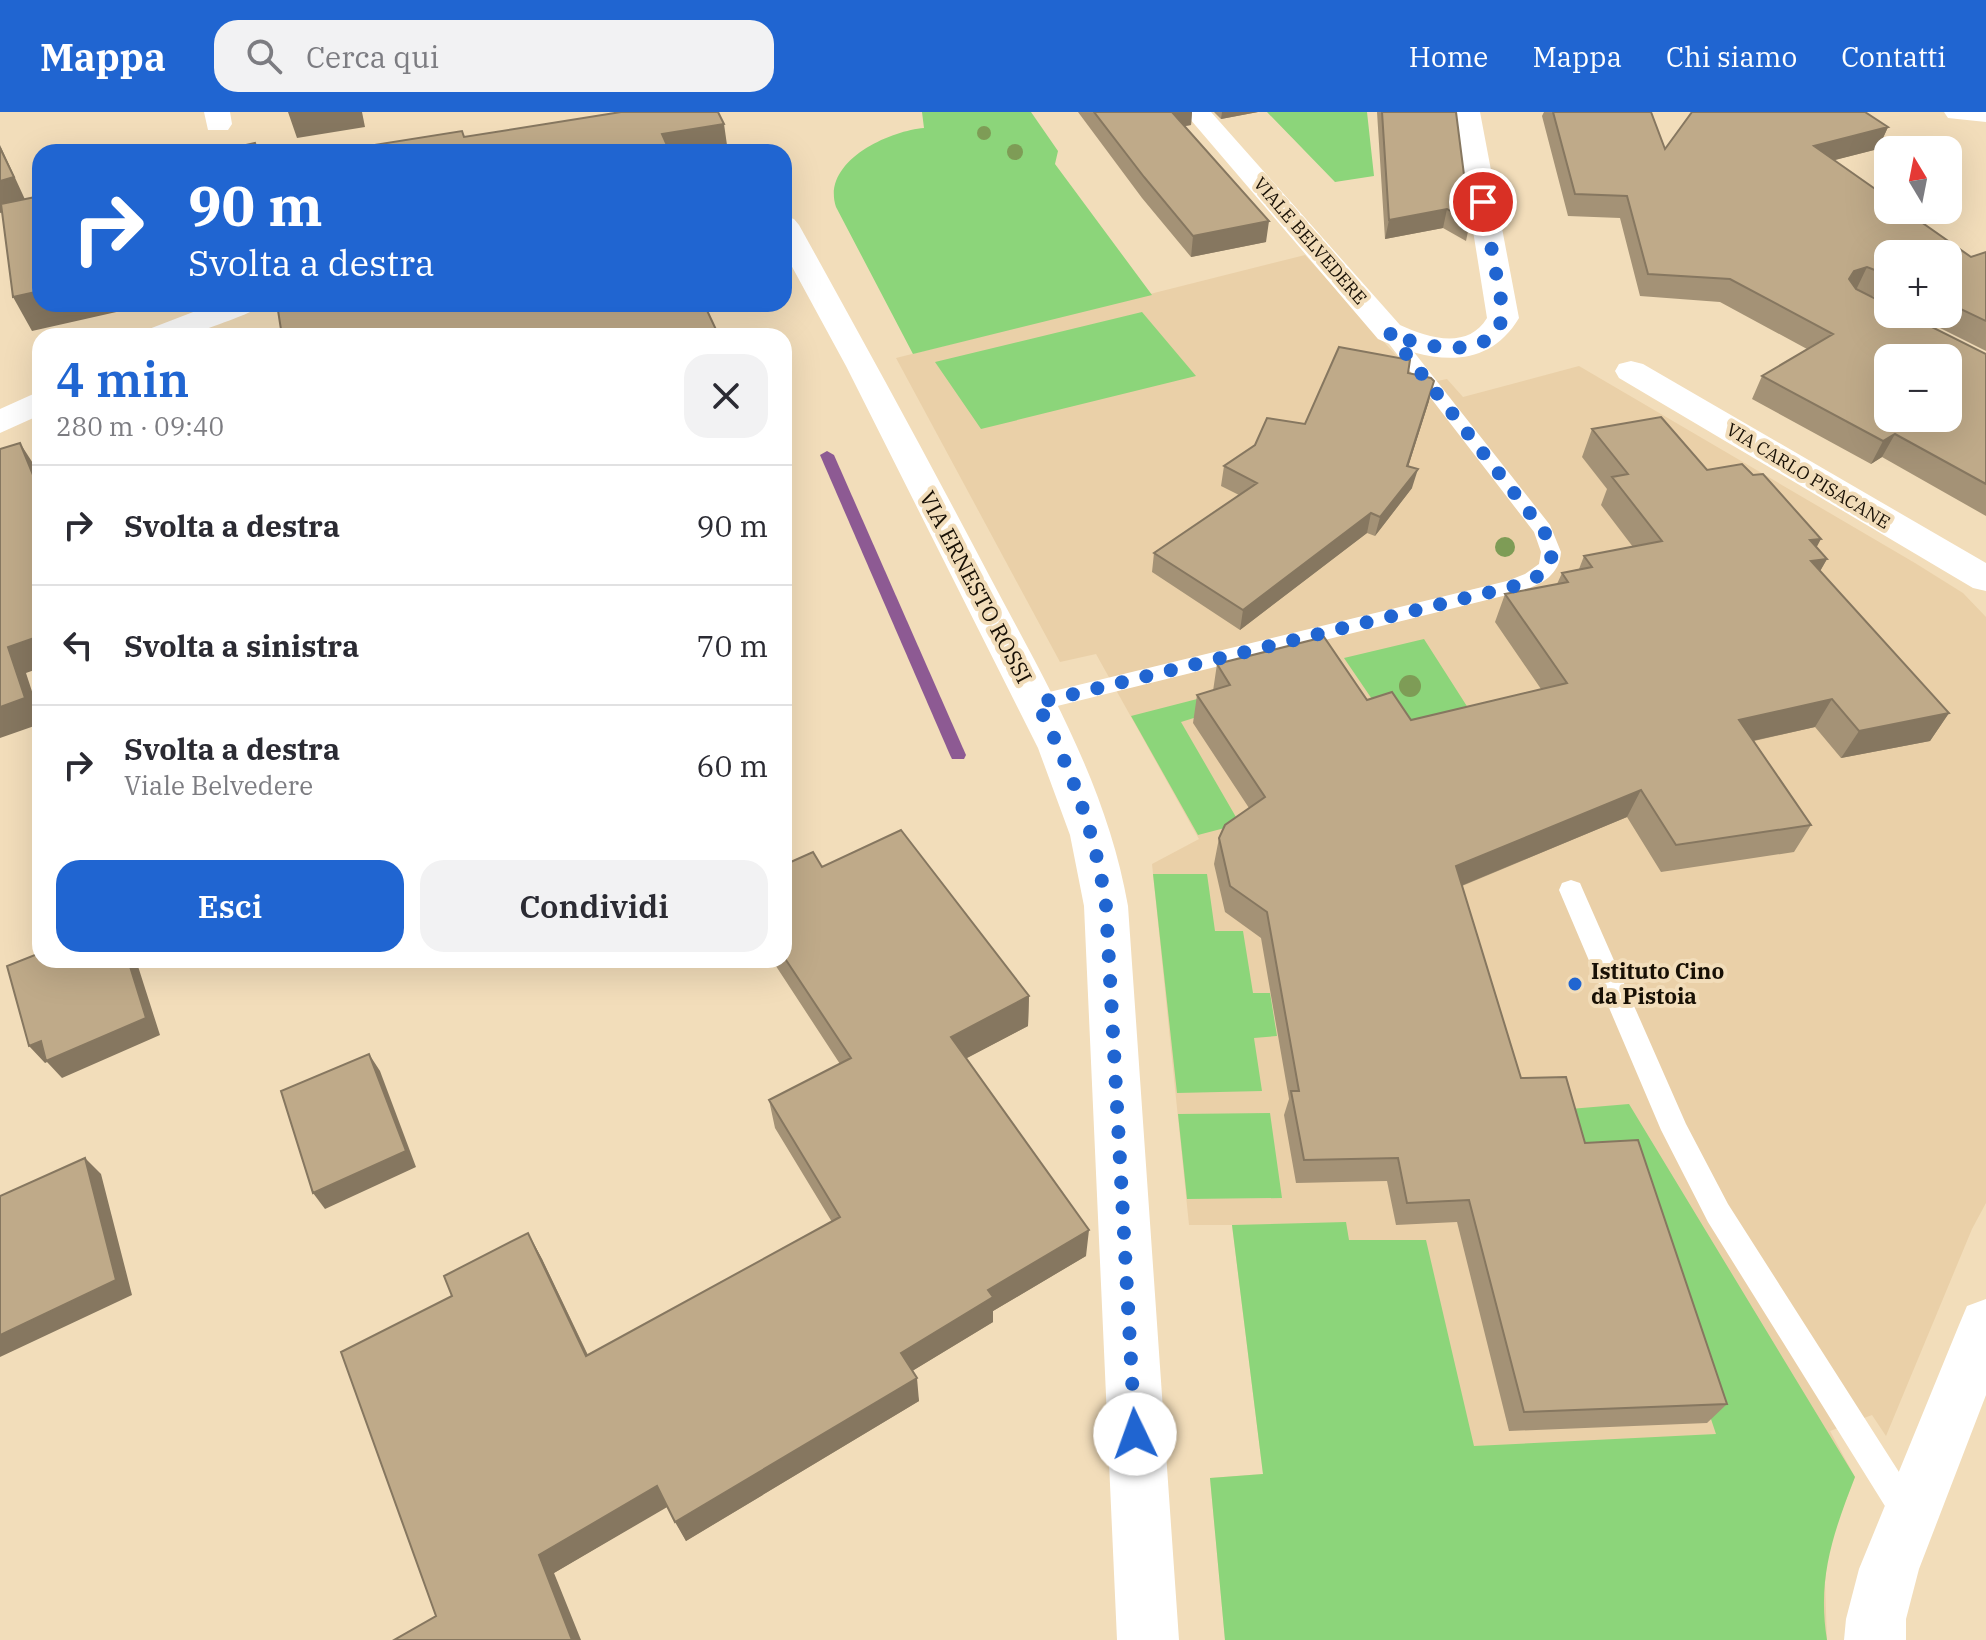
<!DOCTYPE html>
<html lang="it">
<meta charset="utf-8">
<style>
:root{--surface:#fff;--page:#f2f2f3;--text:#2b2b33;--muted:#7c7c81;--line:#e1e1e2;--accent:#2065d1}
body{margin:0;font-family:"IBM Plex Serif",serif;background:var(--page);color:var(--text);height:100vh;display:flex;flex-direction:column;font-size:30px;white-space:nowrap}
*{box-sizing:border-box;margin:0}
p{font-size:26px;color:var(--muted)}
.icon{flex:none;width:44px;height:44px;fill:none;stroke:currentColor;stroke-width:2;stroke-linecap:round;stroke-linejoin:round}
.map{position:relative;flex:1;overflow:hidden}
.sheet{position:absolute;left:32px;top:216px;width:760px;height:640px;display:flex;flex-direction:column;background:var(--surface);border-radius:24px;box-shadow:0 8px 32px #0002}
.sheet>*{flex:none}
.top-card{position:absolute;left:32px;top:32px;width:760px;height:168px;border-radius:24px;box-shadow:0 8px 32px #0002;background:#2065d1;color:#fff;overflow:hidden}
.needle{width:52px;rotate:350deg}
.tools{position:absolute;left:1874px;top:24px;display:grid;gap:16px}
.tools a{display:grid;place-items:center;width:88px;height:88px;border-radius:16px;background:var(--surface);box-shadow:0 8px 32px #0002;font-size:40px}
.pin{position:absolute;display:grid;place-items:center;width:68px;height:68px;color:#fff;margin:-34px;border:4px solid #fff;border-radius:50%;box-shadow:0 2px 8px #0007}
.me{position:absolute;width:88px;margin:-44px;rotate:357deg;stroke-linejoin:round;filter:drop-shadow(0 0 6px #0008)}
.turn{display:flex;align-items:center;gap:28px;height:168px;padding:0 24px;font-size:36px}
.turn .icon{width:104px;height:104px;stroke-width:2.5}
.turn b{display:block;font-size:56px;line-height:68px}
.round{display:grid;place-items:center;flex:none;width:84px;height:84px;border-radius:24px;background:var(--page)}
.head{display:flex;align-items:center;justify-content:space-between;height:136px;padding:0 24px}
h1{font-size:48px;font-weight:600;line-height:60px;color:var(--accent)}
.action{display:flex;gap:16px;margin-top:auto;padding:16px 24px}
.action a{flex:1;height:92px;border-radius:24px;background:var(--accent);color:#fff;font-size:32px;font-weight:600;line-height:92px;text-align:center}
.action a+a{background:var(--page);color:var(--text)}
ul{padding:0;list-style:none}
li{display:flex;align-items:center;gap:24px;height:120px;padding:0 24px;border-top:2px solid var(--line)}
li div{flex:1}
li b{display:block;font-size:30px}
li em{font-style:normal}
header{display:flex;align-items:center;gap:48px;box-sizing:border-box;height:112px;padding:0 40px;background:var(--accent);color:#fff}
header strong{font-size:38px}
nav{display:flex;gap:44px;margin-inline-start:auto;font-size:28px}
.search{width:560px;height:72px;background:var(--page);display:flex;align-items:center;gap:20px;box-sizing:border-box;padding:0 28px;border-radius:24px;color:var(--muted);font-size:30px}
.map>svg:first-child{display:block}
.built{fill:#ead0a8}
.green{fill:#8cd57a}
.lines{fill:none;stroke-linecap:round;stroke-linejoin:round}
.stream{fill:#8d5a93;fill-rule:evenodd}
.lane{fill:#fff;fill-rule:evenodd}
.street{fill:#fff;fill-rule:evenodd}
.tree{fill:#7e9c56}
.wall{fill:#a49276}
.shaded-wall{fill:#867760}
.building{fill:#bfaa89;stroke:#867760;stroke-width:2;fill-rule:evenodd}
.route{stroke:#2065d1;stroke-width:14;stroke-dasharray:0 25.2}
.poi-dot{fill:#2065d1;stroke:#f2ddba;stroke-width:3}
.labels{text-anchor:middle;stroke-width:8;stroke-linejoin:round;paint-order:stroke}
.far-street-label{font-size:18px;fill:#181005;stroke:#f2ddba}
.street-label{font-size:22px;fill:#181005;stroke:#f2ddba}
.poi-label{font-size:22px;font-weight:bold;fill:#181005;stroke:#f2ddba;text-anchor:start}
</style>
<header>
<strong>Mappa</strong>
<div class="search"><svg class="icon" aria-label="search" viewBox="0 0 24 24"><circle cx="10" cy="10" r="6"/><path d="M15 15l6 6"/></svg>Cerca qui</div>
<nav><a>Home</a><a>Mappa</a><a>Chi siamo</a><a>Contatti</a></nav>
</header>
<div class="map">
<svg width="1986" height="1528" viewBox="0 0 1986 1528">
<rect width="100%" height="100%" fill="#f2ddba"/>
<!-- built -->
<path class="built" d="M1305 143 1422 272 1447 267 1463 285 1579 254 1915 451 1963 481 1986 505V1091L1972 1117 1886 1324 1872 1303 1830 1319 1855 1365 1829 1432 1825 1470 1827 1528H1225L1210 1366 1263 1362 1232 1113H1189L1152 752 1199 727 1096 542 1060 550 896 246Z"/>
<!-- green -->
<path class="green" d="M922 0H1031L1058 39 1055 52 1152 183 913 242 836 95C821 50 888 19 924 16Z
M1267 0H1367L1374 64 1335 70Z
M1142 200 1196 264 981 317 935 250Z
M1424 527 1470 599 1393 618 1344 546Z
M1205 585 1213 600 1181 610 1240 712 1198 723 1131 604Z
M1207 762 1215 819H1243L1253 881H1270L1277 924 1254 926 1262 979 1177 981 1153 762Z
M1629 992 1855 1365C1833 1422 1817 1466 1827 1528H1225L1210 1366 1263 1362 1232 1113 1346 1110 1349 1128H1426L1474 1334 1716 1322 1624 1047 1574 1050 1558 998Z
M1270 1001 1282 1086 1187 1087 1178 1002Z"/>
<g class="lines">
<!-- stream -->
<path class="stream" d="M827 339 834 343 966 643 964 647H952L950 643 820 343Z"/>
<!-- lane -->
<path class="lane" d="M1389 215 1395 216 1550 413 1561 440C1559 468 1534 475 1511 482L1037 599 1029 597 1026 591 1029 585 1037 583 1507 469 1525 462 1539 452 1541 440 1534 420 1383 224 1380 220Z
M1571 768 1580 771 1583 778 1686 1012 1728 1092 1920 1393 1925 1404 1920 1415 1909 1420 1898 1415 1708 1110 1661 1018 1559 778 1562 771Z"/>
<!-- street -->
<path class="street" d="M204 0H230L232 12 228 18H208Z
M1184 0H1211L1400 213C1428 226 1468 238 1487 206L1454 0H1480L1519 206C1486 261 1429 250 1378 227Z
M1944 0H1986V10L1948 6Z
M784 104 794 107 799 113C864 230 928 347 990 465 1047 572 1107 674 1128 794L1179 1528H1117L1084 794 1070 723 1038 636 846 254 784 140Z
M214 192H264C259 199 201 219 188 223 176 227 158 224 144 224L149 217Z
M1631 249 1643 252 1986 451V479L1973 476 1619 266 1615 259 1619 252Z
M40 279V303L0 321V297Z
M1986 1187V1283L1919 1457 1906 1507V1528H1844L1846 1507 1859 1457 1959 1213 1967 1194Z"/>
</g>
<!-- trees -->
<g class="tree">
<circle cx="984" cy="21" r="7"/>
<circle cx="1015" cy="40" r="8"/>
<circle cx="1505" cy="435" r="10"/>
<circle cx="1410" cy="574" r="11"/>
</g>
<!-- wall -->
<path class="wall" d="M1078 0H1192L1191 13 1185 14 1266 130 1191 145 1142 86Z
M1214 0H1258L1221 7Z
M1377 0H1456L1470 110 1466 129 1443 116 1385 127Z
M1544 0H1651L1665 37 1888 15 1878 37 1834 48 1971 145 1986 140V239L1912 202H1948V142H1888V190L1863 181 1986 242V404L1882 345 1871 352 1752 287 1762 264 1807 237 1720 190 1640 184 1620 106 1568 104 1542 4Z
M1408 261 1429 289 1408 355 1412 376 1375 424 1367 421 1240 518 1152 460 1154 441 1239 383 1221 374 1224 354Z
M1592 317 1707 358 1816 435 1827 447 1820 459 1949 601 1930 629 1841 646 1815 615 1754 629 1811 713 1794 740 1661 760 1627 705 1462 774 1521 966 1585 1031 1727 1292 1707 1311 1509 1319 1457 1110 1396 1113 1387 1069 1296 1071 1284 1003 1289 987 1261 826 1225 800 1214 752 1219 726 1249 696 1193 611 1197 583 1213 579 1217 552 1367 588 1411 608 1541 577 1495 510 1505 482 1557 472 1562 461 1579 457 1584 444 1633 435 1601 393 1607 377 1582 345Z
M784 753 822 755 1029 884 1028 914 966 946 1086 1144 993 1199V1210L912 1259 919 1289 686 1429 667 1394 554 1461 436 1504 452 1184 528 1121 542 1147 588 1243 832 1110 775 1016 769 988 840 952 772 848H784Z"/>
<!-- shaded-wall -->
<path class="shaded-wall" d="M288 0H362L365 15 297 26Z
M1169 0H1192L1191 13 1167 17Z
M1222 0H1258L1221 7Z
M724 12 728 40H665L662 22Z
M1888 15 1878 37 1804 56 1814 34Z
M0 33 28 94 0 101Z
M1447 97 1443 116 1385 127 1389 108Z
M1269 109 1266 130 1191 145 1193 124Z
M1867 155 1856 178 1849 167 1854 159Z
M40 179V192H143V194L32 219 13 185Z
M1434 269 1429 289 1402 374 1407 354Z
M1895 322 1882 345 1871 352 1883 329Z
M20 331 36 356 40 367V380Z
M1418 357 1412 376 1375 424 1380 405Z
M1371 401 1367 421 1240 518 1243 498Z
M1821 427 1806 455 1810 428Z
M1827 447 1811 475V449Z
M40 524V556L26 561 40 604V612L0 626V595L8 535Z
M1832 587 1815 615 1724 635 1739 608Z
M1949 601 1930 629 1841 646 1859 619Z
M1641 678 1627 705 1446 780 1456 754Z
M128 848H136L160 923 62 966 47 950 45 951 29 934Z
M1029 884 1028 914 952 954 951 925Z
M369 942 380 959 416 1055 325 1097 313 1081Z
M85 1046 101 1062 132 1183 0 1245V1223Z
M1089 1118 1086 1144 993 1199V1210L904 1264 901 1241 988 1178Z
M528 1121 542 1147 599 1267 586 1244Z
M917 1266 919 1289 686 1429 675 1410Z
M657 1374 669 1394 554 1461 581 1528H572L539 1443Z"/>
<!-- building -->
<path class="building" d="M621 0H718L724 12 662 22 670 40H375L374 33 462 19 464 25Z
M1094 0H1172L1269 109 1193 124 1144 65Z
M1382 0H1456L1470 110 1447 97 1389 108Z
M1553 0H1651L1665 37 1692 0H1865L1888 15 1814 34 1888 86V98H1904L1971 145 1986 140V209L1948 191V142H1888V163L1867 155 1854 159 1849 167 1856 177 1888 193V202H1906L1986 242V372L1895 322 1883 329 1762 264 1833 222 1730 167 1648 162 1627 84 1575 82ZM1888 246H1948V306H1888Z
M255 31 258 40H215Z
M0 36 14 65 0 69Z
M40 84V179L13 185 1 92Z
M277 192H704L719 224H282Z
M1339 235 1410 248 1408 261 1431 266 1434 269 1407 354 1418 357 1380 405 1371 401 1243 498 1154 441 1257 371 1224 354 1255 333 1267 306 1305 312Z
M1661 305 1707 358 1742 352 1753 363 1763 362 1821 427 1810 428 1827 447 1811 449 1949 601 1859 619 1832 587 1739 608 1811 713 1676 733 1641 678 1456 754 1521 966 1566 965 1585 1031 1638 1028 1727 1292 1524 1300 1469 1088 1407 1091 1398 1046 1304 1048 1291 979H1299L1267 800 1230 774 1219 726 1225 713 1265 685 1197 583 1230 573 1217 552 1324 525 1367 588 1392 580 1411 608 1567 571 1505 482 1568 470 1562 461 1592 455 1584 444 1662 429 1612 365 1628 362 1592 317Z
M20 331 40 380V524L8 535 25 586 0 595V337Z
M901 718 1029 884 951 925 1089 1118 988 1178 993 1185 901 1241 917 1266 675 1410 657 1374 539 1443 572 1528H394L436 1504 341 1240 452 1184 444 1164 528 1121 586 1244 840 1105 769 988 851 946 784 845V753L813 740 822 755Z
M40 841V848H128L146 906 46 949 41 929 29 934 7 854Z
M369 942 406 1039 313 1081 281 979Z
M85 1046 116 1168 0 1223V1084Z"/>
<g class="lines">
<!-- route -->
<path class="route" d="M1135 1322 1106 794C1095 718 1072 660 1037 591L1511 475C1543 466 1564 452 1543 418L1389 220C1420 237 1499 252 1503 199L1483 90"/>
</g>
<!-- markers -->
<circle class="poi-dot" cx="1575" cy="872" r="8"/>
<g class="labels">
<!-- far-street labels -->
<g class="far-street-label">
<text transform="translate(1310 129) rotate(49)" y="6">VIALE BELVEDERE</text>
<text transform="translate(1808 364) rotate(31)" y="6">VIA CARLO PISACANE</text>
</g>
<!-- street labels -->
<g class="street-label">
<text transform="translate(976 475) rotate(62)" y="8">VIA ERNESTO ROSSI</text>
</g>
<!-- poi labels -->
<g class="poi-label">
<text x="1591" y="867">Istituto Cino<tspan x="1591" dy="25">da Pistoia</tspan></text>
</g>
</g>
</svg>
<div class="tools">
<a><svg class="needle" viewBox="-14 -14 28 28"><path d="M0-13l5 13h-10z" fill="#e53935"/><path d="M0 13l5-13h-10z" fill="#7c7c81"/></svg></a>
<a>+</a>
<a>−</a>
</div>
<div class="pin" style="left:1483px;top:90px;background:#d93025"><svg class="icon" aria-label="arrive" viewBox="0 0 24 24"><path d="M6 21V4h12l-3 4 3 4H6"/></svg></div>
<svg class="me" style="left:1135px;top:1322px" viewBox="-20 -20 40 40"><circle r="19" fill="#fff"/><path d="M0-13L10 11 0 6-10 11z" fill="#2065d1"/></svg>
<div class="top-card">
<div class="turn"><svg class="icon" aria-label="right" viewBox="0 0 24 24"><path d="M7 20v-9h11M14 6l5 5-5 5"/></svg><div><b>90 m</b>Svolta a destra</div></div>
</div>
<section class="sheet">
<div class="head"><div><h1>4 min</h1><p>280 m · 09:40</p></div><a class="round"><svg class="icon" aria-label="close" viewBox="0 0 24 24"><path d="M6 6l12 12M18 6L6 18"/></svg></a></div>
<ul>
<li><svg class="icon" aria-label="right" viewBox="0 0 24 24"><path d="M7 20v-9h11M14 6l5 5-5 5"/></svg><div><b>Svolta a destra</b></div><em>90 m</em></li>
<li><svg class="icon" aria-label="left" viewBox="0 0 24 24"><path d="M17 20v-9H6M10 6l-5 5 5 5"/></svg><div><b>Svolta a sinistra</b></div><em>70 m</em></li>
<li><svg class="icon" aria-label="right" viewBox="0 0 24 24"><path d="M7 20v-9h11M14 6l5 5-5 5"/></svg><div><b>Svolta a destra</b><p>Viale Belvedere</p></div><em>60 m</em></li>
</ul>
<div class="action"><a>Esci</a><a>Condividi</a></div>
</section>
</div>
